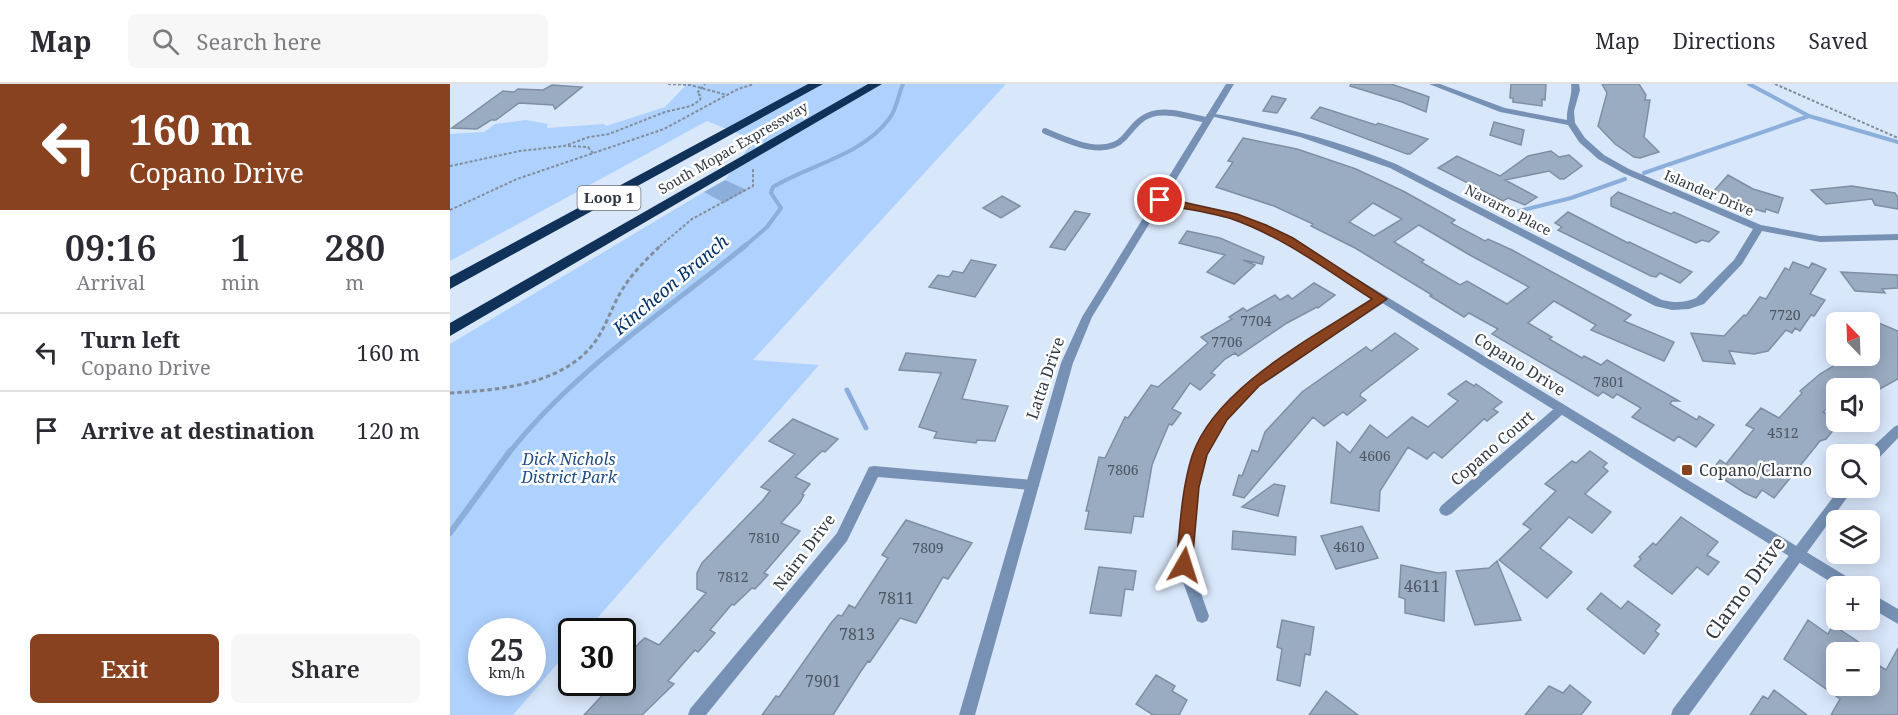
<!DOCTYPE html>
<meta charset="utf-8">
<style>
:root{--surface:#fff;--page:#f7f7f7;--text:#2b2b33;--muted:#7c7c81;--line:#e1e1e2;--accent:#89421f}
body{margin:0;font-family:"Noto Serif",serif;background:var(--page);color:var(--text);height:100vh;display:flex;flex-direction:column;font-size:22px;white-space:nowrap}
*{box-sizing:border-box;margin:0}
p{font-size:20px;color:var(--muted)}
.icon{flex:none;width:33px;height:33px;fill:none;stroke:currentColor;stroke-width:2;stroke-linecap:round;stroke-linejoin:round}
.map{position:relative;flex:1;overflow:hidden}
.side{display:flex;flex-direction:column;background:var(--surface);width:450px}
.side>*{flex:none}
.banner{background:#89421f;color:#fff;overflow:hidden}
.needle{width:39px;rotate:337deg}
.tools{position:absolute;left:1376px;top:228px;display:grid;gap:12px}
.tools a{display:grid;place-items:center;width:54px;height:54px;border-radius:9px;background:var(--surface);box-shadow:0 3px 15px #0003;font-size:30px}
.speed{position:absolute;left:18px;top:534px;display:flex;gap:12px;font-size:30px;font-weight:700;text-align:center}
.speed>*{display:grid;place-content:center;width:78px;height:78px;border-radius:50%;background:var(--surface);box-shadow:0 3px 15px #0003;line-height:1}
.speed small{font-size:15px;font-weight:400}
.speed .limit{border:3px solid #111;border-radius:9px;background:#fff;color:#111}
.pin{position:absolute;display:grid;place-items:center;width:51px;height:51px;color:#fff;margin:-26px;border:3px solid #fff;border-radius:50%;box-shadow:0 2px 6px #0007}
.me{position:absolute;width:66px;margin:-33px;rotate:6deg;stroke-linejoin:round;filter:drop-shadow(0 0 4px #0008)}
.turn{display:flex;align-items:center;gap:21px;height:126px;padding:0 30px;font-size:27px}
.turn .icon{width:78px;height:78px;stroke-width:2.5}
.turn b{display:block;font-size:42px;line-height:51px}
.eta{display:flex;justify-content:space-evenly;align-items:center;height:102px;text-align:center}
.eta b{font-size:36px;font-weight:600;line-height:42px}
.button{display:flex;gap:12px;margin-top:auto;padding:12px 30px}
.button a{flex:1;height:69px;border-radius:9px;background:var(--accent);color:#fff;font-size:24px;font-weight:600;line-height:69px;text-align:center}
.button a+a{background:var(--page);color:var(--text)}
ul{padding:0;list-style:none}
li{display:flex;align-items:center;gap:18px;height:78px;padding:0 30px;border-top:2px solid var(--line)}
li div{flex:1}
li b{display:block;font-size:22px}
li em{font-style:normal}
header{display:flex;align-items:center;gap:36px;box-sizing:border-box;height:84px;padding:0 30px;background:var(--surface);border-bottom:2px solid var(--line)}
header strong{font-size:28px}
nav{display:flex;gap:33px;margin-inline-start:auto;font-size:21px}
.search{width:420px;height:54px;background:var(--page);display:flex;align-items:center;gap:15px;box-sizing:border-box;padding:0 21px;border-radius:9px;color:var(--muted);font-size:22px}
main{display:flex;flex:1;min-height:0}
.map>svg:first-child{display:block}
.green{fill:#aed1fe;fill-rule:evenodd}
.water{fill:#8baeda}
.lines{fill:none;stroke-linecap:round;stroke-linejoin:round}
.stream-far2{stroke:#8baeda;stroke-width:4}
.stream-far1{stroke:#8baeda;stroke-width:5}
.stream{stroke:#8baeda;stroke-width:6}
.building{fill:#9aacc2;stroke:#7e8fa5;stroke-width:1.5;fill-rule:evenodd}
.path-far1{stroke:#828d9c;stroke-width:2;stroke-dasharray:3 2;stroke-linecap:butt}
.path{stroke:#828d9c;stroke-width:3;stroke-dasharray:4.5 3;stroke-linecap:butt}
.service{stroke:#7691b4;stroke-width:6}
.minor{fill:#7691b4;fill-rule:evenodd}
.tertiary{fill:#7691b4;fill-rule:evenodd}
.motorway{fill:#103259;fill-rule:evenodd}
.route{fill:#89421f;stroke:#592b14;stroke-width:1.5}
.poi-dot{fill:#89421f;stroke:#fff;stroke-width:2}
.labels{text-anchor:middle;stroke-width:5;stroke-linejoin:round;paint-order:stroke}
.far-street-label{font-size:14px;fill:#323943;stroke:#fff}
.number-label{font-size:14px;fill:#4c5663}
.shield{fill:#fff;stroke:#70747b;stroke-width:1.5}
.shield-label{font-size:15px;font-weight:bold;fill:#323943}
.street-label{font-size:16px;fill:#323943;stroke:#fff}
.park-label{font-size:16px;font-style:italic;fill:#1e4c82;stroke:#fff}
.poi-label{font-size:16px;fill:#323943;stroke:#fff;text-anchor:start}
.near-number-label{font-size:16px;fill:#4c5663}
.water-label{font-size:18px;font-style:italic;fill:#003267;stroke:#fff}
.near-street-label{font-size:20px;fill:#323943;stroke:#fff}
</style>
<header>
<strong>Map</strong>
<div class="search"><svg class="icon" aria-label="search" viewBox="0 0 24 24"><circle cx="10" cy="10" r="6"/><path d="M15 15l6 6"/></svg>Search here</div>
<nav><a>Map</a><a>Directions</a><a>Saved</a></nav>
</header>
<main>
<section class="side">
<div class="banner">
<div class="turn"><svg class="icon" aria-label="left" viewBox="0 0 24 24"><path d="M17 20v-9H6M10 6l-5 5 5 5"/></svg><div><b>160 m</b>Copano Drive</div></div>
</div>
<div class="eta">
<div><b>09:16</b><p>Arrival</p></div>
<div><b>1</b><p>min</p></div>
<div><b>280</b><p>m</p></div>
</div>
<ul>
<li><svg class="icon" aria-label="left" viewBox="0 0 24 24"><path d="M17 20v-9H6M10 6l-5 5 5 5"/></svg><div><b>Turn left</b><p>Copano Drive</p></div><em>160 m</em></li>
<li><svg class="icon" aria-label="arrive" viewBox="0 0 24 24"><path d="M6 21V4h12l-3 4 3 4H6"/></svg><div><b>Arrive at destination</b></div><em>120 m</em></li>
</ul>
<div class="button"><a>Exit</a><a>Share</a></div>
</section>
<div class="map">
<svg width="1448" height="631" viewBox="0 0 1448 631">
<rect width="100%" height="100%" fill="#d9e7fb"/>
<!-- green -->
<path class="green" d="M237 0H556L303 276 369 281 136 547 122 548 121 564 63 631H0V260L254 108 274 119 296 106 275 96 304 56 257 37 0 177V50L34 48 45 40 76 36 98 40 97 44 154 40 156 42 215 23ZM32 548H82V598H32Z"/>
<!-- water -->
<path class="water" d="M275 96 297 106 274 119 254 108Z"/>
<g class="lines">
<!-- stream-far2 -->
<path class="stream-far2" d="M1299 0 1359 32 1448 58
M1194 89 1359 32
M1061 129 1121 114 1175 95
M295 162 317 143 331 124 321 109 323 103C361 80 411 72 439 35 447 25 448 11 453 0"/>
<!-- stream-far1 -->
<path class="stream-far1" d="M397 306 416 344
M59 369C124 286 216 227 296 161"/>
<!-- stream -->
<path class="stream" d="M0 449 60 367"/>
</g>
<!-- building -->
<path class="building" d="M901 0H941L971 10 979 13 976 28 952 18 900 2Z
M1061 0H1096L1095 16 1092 15V22L1063 18V14H1060Z
M1152 0H1189L1196 11 1195 16H1200L1194 53 1209 68 1190 74 1184 73 1165 60 1148 42 1157 9Z
M102 1 132 3 105 25 103 21 69 19 46 36H41L27 45 2 44 53 7 64 8 68 5 93 6Z
M822 12 836 15 827 29 813 27Z
M870 23 926 41 928 39 978 55 960 70H957L861 34Z
M1044 38 1074 46 1071 61 1040 51Z
M793 54 847 65 906 85 955 108 1005 136 1001 139 1035 157 1038 155 1062 166 1181 231 1174 237 1224 258 1214 277 1141 246 1146 241 1104 217 1078 239 1102 253 1099 255 1132 274 1134 272 1151 281 1157 276 1229 317H1222L1220 320 1247 336 1249 332 1264 341 1246 363 1228 352 1224 357 1182 333 1191 324 1167 310 1163 314 1153 308 1148 312 1042 250 1048 245 1019 229 1014 233 980 212 982 211 905 164 861 142 863 140 824 122 766 103 783 78 778 77ZM923 119 952 135 924 152 899 138ZM969 141 1018 170 1079 203 1057 220 1017 197 1010 201 971 178 974 176 944 158Z
M1101 67 1109 73 1119 71 1132 82 1114 95H1110L1099 87 1055 96 1087 113 1075 121 1058 114 1053 117 988 84 1007 72 1050 92 1078 72Z
M1278 91 1303 105 1333 114 1328 129 1316 125 1315 128 1298 123 1264 107Z
M1402 102 1445 109 1448 114V125L1425 121 1422 115 1376 120 1361 106Z
M1168 108 1221 130 1224 128 1269 148 1259 158 1252 156 1246 159 1161 122V114Z
M552 112 570 122 551 134 533 124Z
M625 127 640 130 615 166 600 163Z
M1118 128 1178 159 1179 158 1242 188 1230 199 1210 189 1206 193 1201 192 1108 146 1112 143 1105 139Z
M737 147 770 154 814 173 812 180 793 176 805 181 784 200 757 188 775 171 729 159Z
M521 176 546 181 525 213 479 203 488 191 499 193 503 187 513 189Z
M1343 178 1359 184 1362 179 1376 185 1360 210 1375 216 1364 232 1361 231 1350 247 1345 244 1342 249 1336 246 1318 267 1304 270 1279 267 1285 280 1253 277 1241 249 1274 252 1294 231 1296 232 1310 213 1316 215 1335 184 1339 186Z
M1391 188 1448 191V204L1432 205 1435 209 1405 207Z
M864 199 885 211 868 224 867 223 837 239 788 272 785 269 775 275 761 289 765 291 750 306 740 299 722 325 731 329 722 341 719 340 708 366 702 381 693 433 684 432 681 449 635 445 639 427H636L649 373 655 374 675 333 678 334 701 301 708 303 758 259 751 253 782 235 779 233 793 224 797 227 825 211 830 216 838 211 842 215Z
M1419 235 1448 247V295L1419 311V304H1386V318L1373 328 1390 338 1376 355 1370 357 1324 414 1312 406 1306 414 1295 409 1261 387 1270 376 1276 380 1304 345 1296 341 1311 324 1329 334 1352 309 1350 307 1370 290 1400 272H1419Z
M945 249 968 265 911 309 910 312 916 316 897 331 893 328 874 342 863 333 794 414 783 411 789 391 792 392 802 366 808 368 815 348 852 308 916 263 921 267Z
M456 269 526 276 512 315 558 322 545 357 527 356 526 359 484 354 487 348 469 343 491 289 449 286Z
M1016 297 1024 302 1026 300 1052 318 1043 325 1048 328 1037 337 1034 335 992 374 984 368 977 375 958 363 930 407 929 427 881 419 887 358 900 369 920 341 937 354 962 333 978 343 1008 317 998 310Z
M343 335 388 355 375 368 372 367 345 393 360 400 352 410 354 411 350 418 331 439 350 447 314 489 318 491 305 505 302 504 284 521 282 520 260 546 265 549 248 568 245 566 218 597 224 600 192 631H134L162 601 172 606V579L190 558 195 554 209 561 256 509 247 505V489L252 479 313 416 320 407 311 403 345 370 319 357Z
M1140 367 1157 379 1153 383 1158 387 1135 410 1161 428 1142 449 1119 433 1090 464 1122 488 1097 514 1049 476 1081 445 1073 440 1106 407 1095 400 1122 377 1126 379Z
M824 400 835 402 828 432 792 423Z
M1231 433 1268 458 1257 471 1269 478 1258 491 1247 483 1222 510 1184 482 1191 475 1189 473 1203 459 1206 461Z
M456 436 522 459 498 495 493 493 466 539 450 534 420 578 418 577 411 587 383 631H312L326 612 329 613 381 539 388 531 392 532 399 521 405 524 438 474 432 471Z
M912 442 928 474 886 485 871 452Z
M783 447 846 453 845 471 782 465Z
M1047 477 1071 536 1025 541 1006 487 1039 484Z
M951 481 988 489 996 488 994 537 955 529V515L949 513Z
M649 483 686 487 683 506 675 505 671 532 640 529Z
M1151 509 1171 525 1178 517 1210 541 1205 547 1209 550 1194 570 1137 525Z
M832 536 864 543 860 571 855 570 850 602 827 596 832 565 827 563Z
M1358 536 1378 550 1383 541 1410 559 1405 568H1386V602H1419V575L1436 586 1448 564V631H1381L1390 615 1334 575Z
M706 591 725 602 722 607 737 616 729 631H703L686 620Z
M1120 601 1141 618 1131 631H1075L1099 602 1113 609Z
M1324 606 1357 631H1300L1313 612 1318 615Z
M876 607 908 631H859Z"/>
<g class="lines">
<!-- path-far1 -->
<path class="path-far1" d="M218 0 240 1 277 11
M1325 0 1448 54
M118 62 138 63 143 69
M0 82 70 67 114 62 139 53 159 50 215 28 241 22 250 16 251 12 247 9 255 0
M0 126 67 95 214 45 288 5 304 0
M210 162 242 135 303 102V85"/>
<!-- path -->
<path class="path" d="M0 309C49 306 116 301 147 255 157 240 162 222 172 206 182 189 197 175 211 161"/>
<!-- service -->
<path class="service" d="M595 47C617 56 654 75 674 54 682 45 689 34 702 30 719 25 740 33 757 36"/>
<!-- minor -->
<path class="minor" d="M979 0H990L1055 24 1117 36C1116 23 1123 12 1121 0H1129L1130 6 1124 27 1125 39 1135 54 1154 71 1179 85 1311 141 1370 152 1448 150V156L1370 158 1312 147 1292 180 1254 220 1239 225 1222 226 1205 222 940 84 850 53 756 31 760 29C824 40 886 56 946 80L1212 216C1224 219 1235 219 1246 214L1284 176 1303 145 1173 89 1148 75 1129 58 1118 41 1050 28Z
M931 211 935 212 936 215 935 218 809 301 776 335 756 371 749 403 741 481 759 532 757 537 752 539 747 537 727 481 735 403 746 366 768 329 801 295Z
M1110 321 1114 323 1116 326 1114 329 1001 430 996 432 991 430 989 426 991 422 1106 323Z
M1448 341V354L1424 379 1419 380V370H1415L1444 343Z
M424 382 582 396 587 397 589 401 587 405 582 406 428 393 397 457 256 631H238L240 625 387 449 419 383Z
M1390 404H1404L1239 631H1221L1223 625Z"/>
<!-- tertiary -->
<path class="tertiary" d="M776 0H784L715 114 787 130 842 155 1404 497 1406 502H1387L836 159 781 134 712 119 642 233 623 279 525 631H509L611 279 632 233Z
M1419 508 1448 525V540L1419 523Z"/>
<!-- motorway -->
<path class="motorway" d="M358 0H373L0 205V193Z
M418 0H432L0 252V239Z"/>
</g>
<!-- route -->
<path class="route" d="M710 113 787 130 816 141 843 154 937 215 809 302 777 336 757 371 749 403 742 481 740 486 734 488 728 486 726 481C730 445 731 407 742 372 765 303 864 253 922 215 877 186 833 153 782 135 758 127 731 125 706 119L704 116Z"/>
<!-- markers -->
<rect class="poi-dot" x="1231" y="380" width="12" height="12" rx="3"/>
<g class="labels">
<!-- far-street labels -->
<g class="far-street-label">
<text transform="translate(283 64) rotate(-30)" y="5">South Mopac Expressway</text>
<text transform="translate(1259 109) rotate(23)" y="5">Islander Drive</text>
<text transform="translate(1058 126) rotate(27)" y="5">Navarro Place</text>
</g>
<!-- number labels -->
<g class="number-label">
<text x="1335" y="236">7720</text>
<text x="806" y="242">7704</text>
<text x="777" y="263">7706</text>
<text x="1159" y="303">7801</text>
<text x="1333" y="354">4512</text>
<text x="925" y="377">4606</text>
<text x="673" y="391">7806</text>
<text x="314" y="459">7810</text>
<text x="899" y="468">4610</text>
<text x="478" y="469">7809</text>
<text x="283" y="498">7812</text>
</g>
<!-- shield labels -->
<rect class="shield" x="127.5" y="102" width="63" height="24" rx="4.5"/>
<g class="shield-label">
<text x="159" y="119">Loop 1</text>
</g>
<!-- street labels -->
<g class="street-label">
<text transform="translate(1070 280) rotate(32)" y="6">Copano Drive</text>
<text transform="translate(595 294) rotate(-71)" y="6">Latta Drive</text>
<text transform="translate(1042 364) rotate(-41)" y="6">Copano Court</text>
<text transform="translate(354 468) rotate(-53)" y="6">Nairn Drive</text>
</g>
<!-- park labels -->
<g class="park-label">
<text x="119" y="381">Dick Nichols<tspan x="119" dy="18">District Park</tspan></text>
</g>
<!-- poi labels -->
<g class="poi-label">
<text x="1249" y="392">Copano/Clarno</text>
</g>
<!-- near-number labels -->
<g class="near-number-label">
<text x="972" y="508">4611</text>
<text x="446" y="520">7811</text>
<text x="407" y="556">7813</text>
<text x="373" y="603">7901</text>
</g>
<!-- water labels -->
<g class="water-label">
<text transform="translate(221 201) rotate(-40)" y="6">Kincheon Branch</text>
</g>
<!-- near-street labels -->
<g class="near-street-label">
<text transform="translate(1295 504) rotate(-54)" y="7">Clarno Drive</text>
</g>
</g>
</svg>
<div class="tools">
<a><svg class="needle" viewBox="-14 -14 28 28"><path d="M0-13l5 13h-10z" fill="#e53935"/><path d="M0 13l5-13h-10z" fill="#7c7c81"/></svg></a>
<a><svg class="icon" aria-label="sound" viewBox="0 0 24 24"><path d="M4 9h4l5-4v14l-5-4H4zM17 9q2 3 0 6"/></svg></a>
<a><svg class="icon" aria-label="search" viewBox="0 0 24 24"><circle cx="10" cy="10" r="6"/><path d="M15 15l6 6"/></svg></a>
<a><svg class="icon" aria-label="layers" viewBox="0 0 24 24"><path d="M12 4l9 5-9 5-9-5zM3 14l9 5 9-5"/></svg></a>
<a>+</a>
<a>−</a>
</div>
<div class="speed"><div>25<small>km/h</small></div><div class="limit">30</div></div>
<div class="pin" style="left:710px;top:116px;background:#d93025"><svg class="icon" aria-label="arrive" viewBox="0 0 24 24"><path d="M6 21V4h12l-3 4 3 4H6"/></svg></div>
<svg class="me" style="left:734px;top:481px" viewBox="-20 -20 40 40"><path d="M0-17L14 15 0 8-14 15z" fill="#89421f" stroke="#fff" stroke-width="4"/></svg>
</div>
</main>
